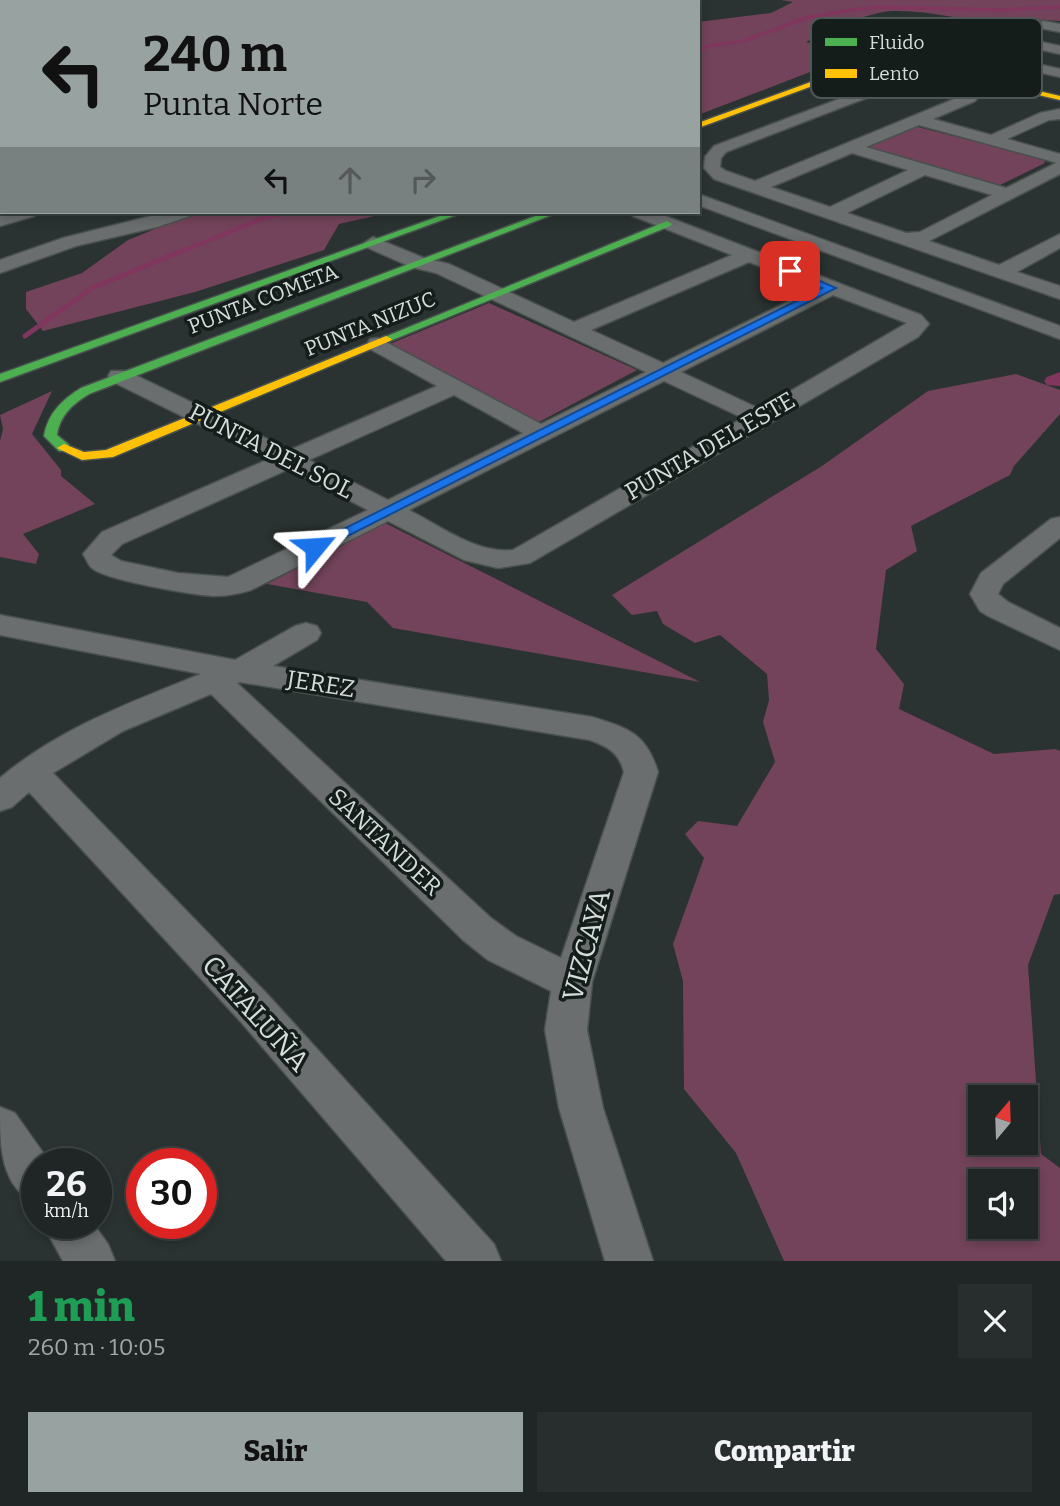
<!DOCTYPE html>
<html lang="es">
<meta charset="utf-8">
<style>
:root{--surface:#202625;--page:#282e2d;--text:#f1f3f6;--muted:#a2a5a7;--line:#3d4342;--accent:#98a2a0}
body{margin:0;font-family:Bitter,serif;background:var(--page);color:var(--text);height:100vh;display:flex;flex-direction:column;font-size:26px;white-space:nowrap}
*{box-sizing:border-box;margin:0}
p{font-size:23px;color:var(--muted)}
.icon{flex:none;width:38px;height:38px;fill:none;stroke:currentColor;stroke-width:2;stroke-linecap:round;stroke-linejoin:round}
.map{position:relative;height:1261px;overflow:hidden}
.panel{display:flex;flex-direction:column;background:var(--surface);flex:1}
.panel>*{flex:none}
.banner{position:absolute;left:0px;top:0px;width:700px;height:214px;box-shadow:0 4px 10px #0003,0 0 0 2px var(--line);background:#98a2a0;color:#111;overflow:hidden}
.needle{width:46px;rotate:19deg}
.tools{position:absolute;left:968px;top:1085px;display:grid;gap:14px}
.tools a{display:grid;place-items:center;width:70px;height:70px;border-radius:0px;background:var(--surface);box-shadow:0 4px 10px #0003,0 0 0 2px var(--line);font-size:35px}
.speed{position:absolute;left:21px;top:1148px;display:flex;gap:14px;font-size:35px;font-weight:700;text-align:center}
.speed>*{display:grid;place-content:center;width:91px;height:91px;border-radius:50%;background:var(--surface);box-shadow:0 4px 10px #0003,0 0 0 2px var(--line);line-height:1}
.speed small{font-size:18px;font-weight:400}
.speed .limit{border:10px solid #d22;background:#fff;color:#111}
.pin{position:absolute;display:grid;place-items:center;width:60px;height:60px;color:#fff;margin:-30px;border-radius:14px;box-shadow:0 4px 10px #0006}
.me{position:absolute;width:77px;margin:-38px;rotate:63deg;stroke-linejoin:round;filter:drop-shadow(0 0 5px #0008)}
.turn{display:flex;align-items:center;gap:24px;height:147px;padding:0 28px;font-size:32px}
.turn .icon{width:91px;height:91px;stroke-width:2.5}
.turn b{display:block;font-size:49px;line-height:60px}
.lanes{display:flex;align-items:center;height:66px;padding:0 28px;background:#0003;justify-content:center;gap:35px;direction:ltr}
.lanes .off{opacity:.35}
.round{display:grid;place-items:center;flex:none;width:74px;height:74px;border-radius:0px;background:var(--page)}
.headline{display:flex;align-items:center;justify-content:space-between;height:119px;padding:0 28px}
h1{font-size:42px;font-weight:800;line-height:52px;color:#1e9e55}
.action{display:flex;gap:14px;margin-top:auto;padding:14px 28px}
.action a{flex:1;height:80px;border-radius:0px;background:var(--accent);color:#111;font-size:28px;font-weight:800;line-height:80px;text-align:center}
.action a+a{background:var(--page);color:var(--text)}
.map>svg:first-child{display:block}
.green{fill:#72435a;fill-rule:evenodd}
.lines{fill:none;stroke-linecap:round;stroke-linejoin:round}
.stream-far2{stroke:#80365d;stroke-width:3.5}
.stream-far1{stroke:#80365d;stroke-width:4.5}
.stream{stroke:#80365d;stroke-width:5}
.canal{fill:#80365d;fill-rule:evenodd}
.street-casing{stroke:#49514f;stroke-width:3}
.fast-casing{stroke:#49514f;stroke-width:3}
.slow-casing{stroke:#49514f;stroke-width:3}
.street{fill:#6b6e6e;fill-rule:evenodd}
.fast{fill:#4caf50;fill-rule:evenodd}
.slow{fill:#ffc107;fill-rule:evenodd}
.route{fill:#1a73e8;stroke:#114b97;stroke-width:2}
.labels{text-anchor:middle;stroke-width:7;stroke-linejoin:round;paint-order:stroke}
.far-street-label{font-size:21px;fill:#d3dddb;stroke:#151d1b}
.street-label{font-size:24px;fill:#d3dddb;stroke:#151d1b}
.near-street-label{font-size:28px;fill:#d3dddb;stroke:#151d1b}
.key{fill:#151d1b;stroke:#4e5755;stroke-width:2}
.key-label{font-size:19px;fill:#d3dddb}
</style>
<div class="map">
<svg width="1060" height="1261" viewBox="0 0 1060 1261">
<rect width="100%" height="100%" fill="#2a3331"/>
<!-- green -->
<path class="green" d="M781 0H1060V21C1053 21 1045 19 1039 21 1030 23 1022 29 1013 28 974 22 932 10 892 11 863 13 832 31 806 42L857 54 698 115V22L771 13 793 2Z
M914 126 1043 159 1045 163 998 186 866 147Z
M196 212H392L339 224 324 250 195 292 43 331 26 309V292L82 273 128 240Z
M489 303 637 370 539 422 390 344Z
M1016 374 1060 390V414L1014 466 1010 475 911 526 917 551 886 570 876 649 904 684 899 709 994 754 1055 749 1060 751V894L1054 895 1028 965 1041 1154 1060 1168V1261H784L736 1153 684 1089 683 981 673 944 704 858 685 834 698 821 737 826 775 762 763 722 769 700 767 674 720 635 695 643 663 624 657 611 632 615 612 595 822 466 928 391ZM1026 1097V1143H980V1097ZM1026 1181V1227H980V1181Z
M52 391 32 434 61 470V476L95 504 23 534 39 554 36 564 0 557V441L3 429 0 415Z
M385 523 700 682 393 628 367 602 267 584Z"/>
<g class="lines">
<!-- stream-far2 -->
<path class="stream-far2" d="M314 2 325 0
M698 51 708 46 743 41 806 18 844 11 878 7 1002 10 1060 7"/>
<!-- stream-far1 -->
<path class="stream-far1" d="M190 248 264 218 290 212"/>
<!-- stream -->
<path class="stream" d="M25 336 92 288 194 246"/>
<!-- canal -->
<path class="canal" d="M1060 372V386L1047 385 1044 381 1047 377Z"/>
<!-- street casing -->
<g class="street-casing">
<path id="street" d="M44 0H56V2H44Z
M111 0H123V2H111Z
M177 0H189V2H177Z
M245 0H257L258 2H246Z
M406 0H418L419 2H407Z
M574 0H605L606 2H575Z
M685 0H698L684 2Z
M947 21 1060 46V54L943 28V22Z
M1044 21 1060 24V32L1040 28V22Z
M866 26 1060 69V77L861 33 860 30Z
M833 41 890 54 892 57 885 61 828 48 826 45Z
M0 64H2V72H0Z
M903 75H923L974 89 979 96 975 101 933 119 991 135 1040 113 1060 109V119L1049 120 1007 139 1060 154V174L929 241 999 265 1060 234V248L1017 272 1060 286V299L714 179 704 168 705 157 714 146ZM905 83H922L964 95 755 181 726 171 720 167 721 158 726 152ZM919 125 1054 162 1056 163 1006 188 866 147ZM852 153 908 170 830 207 771 187ZM925 175 992 195 920 232 906 233 847 213Z
M0 126H2V136H0Z
M0 180H2V191H0Z
M698 194 1060 326V339L698 205Z
M11 212H37L34 216 0 226V215Z
M167 212H193L190 216 157 227 76 246 0 273V260L63 238Z
M630 212H655L921 315 929 324 918 337 530 563 498 568 464 560 388 521 251 590C238 594 226 596 213 596 194 595 104 580 92 568 88 565 86 558 83 554L102 532 269 459 111 381 108 376 111 371H127L290 450 437 386 370 349 367 344 370 339 378 338 541 424 646 372 436 273 411 267 366 247 364 243 373 237 424 258 449 264 574 322 732 255 633 216ZM749 262 816 288 663 363 591 330ZM833 295 907 323 760 409 681 372ZM664 381 743 418 513 550C477 554 440 526 409 510ZM454 395 523 433 388 500 309 460ZM289 469 368 510 228 577 178 573 121 561 111 555 122 544Z
M1060 517V538L1003 584 998 594 1008 602 1060 628V650L988 616 980 611 970 594 981 573 1051 519Z
M0 615 235 660 295 626 306 623 317 626 321 633 317 640 273 666 592 717C628 728 646 733 658 772L592 982 587 1030 603 1108 653 1261H605L559 1108 545 1030 551 991 488 960 463 940 211 694 123 731 53 773 269 996 494 1244 501 1261H446L241 1022 29 792 12 807 0 811V778C58 729 129 703 201 674L0 635ZM240 682 590 740C609 747 619 753 624 772L561 958 516 936 491 918 237 683Z
M0 1107 15 1113 51 1164H37V1205C0 1186 0 1147 0 1107Z
M42 1223H93L108 1244 115 1261H63Z"/>
</g>
<!-- fast casing -->
<g class="fast-casing">
<path id="fast" d="M451 212H464L0 382V374Z
M546 212H559L89 394C73 404 60 415 57 435L69 445V451H59L44 436C48 413 62 400 81 388Z
M667 221 672 224 670 226 390 341 380 339Z"/>
</g>
<!-- slow casing -->
<g class="slow-casing">
<path id="slow" d="M885 55 1060 96V100L886 59 698 128V123Z
M386 336 392 339 390 341 113 457 82 460 57 448 64 444 84 452 106 450Z"/>
</g>
<!-- street -->
<use href="#street" class="street"/>
<!-- fast -->
<use href="#fast" class="fast"/>
<!-- slow -->
<use href="#slow" class="slow"/>
</g>
<!-- route -->
<path class="route" d="M786 269H793L836 288 320 550 315 552 308 547 822 288 786 273Z"/>
<g class="labels">
<!-- far-street labels -->
<g class="far-street-label">
<text transform="translate(263 299) rotate(-21)" y="7">PUNTA COMETA</text>
<text transform="translate(370 324) rotate(-22)" y="7">PUNTA NIZUC</text>
</g>
<!-- street labels -->
<g class="street-label">
<text transform="translate(710 446) rotate(-30)" y="8">PUNTA DEL ESTE</text>
<text transform="translate(271 451) rotate(27)" y="8">PUNTA DEL SOL</text>
<text transform="translate(321 684) rotate(9)" y="8">JEREZ</text>
<text transform="translate(385 842) rotate(43)" y="8">SANTANDER</text>
</g>
<!-- near-street labels -->
<g class="near-street-label">
<text transform="translate(586 945) rotate(-75)" y="10">VIZCAYA</text>
<text transform="translate(256 1013) rotate(48)" y="10">CATALUÑA</text>
</g>
</g>
<!-- legend -->
<rect x="811" y="18" width="231" height="80" rx="10" class="key"/>
<rect x="825" y="38" width="32" height="8" fill="#4caf50"/>
<rect x="825" y="69" width="32" height="9" fill="#ffc107"/>
<g class="key-label">
<text x="869" y="49">Fluido</text>
<text x="869" y="80">Lento</text>
</g>
</svg>
<div class="tools">
<a><svg class="needle" viewBox="-14 -14 28 28"><path d="M0-13l5 13h-10z" fill="#e53935"/><path d="M0 13l5-13h-10z" fill="#a2a5a7"/></svg></a>
<a><svg class="icon" aria-label="sound" viewBox="0 0 24 24"><path d="M4 9h4l5-4v14l-5-4H4zM17 9q2 3 0 6"/></svg></a>
</div>
<div class="speed"><div>26<small>km/h</small></div><div class="limit">30</div></div>
<div class="pin" style="left:790px;top:271px;background:#d93025"><svg class="icon" aria-label="arrive" viewBox="0 0 24 24"><path d="M6 21V4h12l-3 4 3 4H6"/></svg></div>
<svg class="me" style="left:315px;top:547px" viewBox="-20 -20 40 40"><path d="M0-17L14 15 0 8-14 15z" fill="#1a73e8" stroke="#fff" stroke-width="4"/></svg>
<div class="banner">
<div class="turn"><svg class="icon" aria-label="left" viewBox="0 0 24 24"><path d="M17 20v-9H6M10 6l-5 5 5 5"/></svg><div><b>240 m</b>Punta Norte</div></div>
<div class="lanes"><svg class="icon" aria-label="left" viewBox="0 0 24 24"><path d="M17 20v-9H6M10 6l-5 5 5 5"/></svg><svg class="icon off" aria-label="ahead" viewBox="0 0 24 24"><path d="M12 20V5M6 11l6-6 6 6"/></svg><svg class="icon off" aria-label="right" viewBox="0 0 24 24"><path d="M7 20v-9h11M14 6l5 5-5 5"/></svg></div>
</div>
</div>
<section class="panel">
<div class="headline"><div><h1>1 min</h1><p>260 m · 10:05</p></div><a class="round"><svg class="icon" aria-label="close" viewBox="0 0 24 24"><path d="M6 6l12 12M18 6L6 18"/></svg></a></div>
<div class="action"><a>Salir</a><a>Compartir</a></div>
</section>
